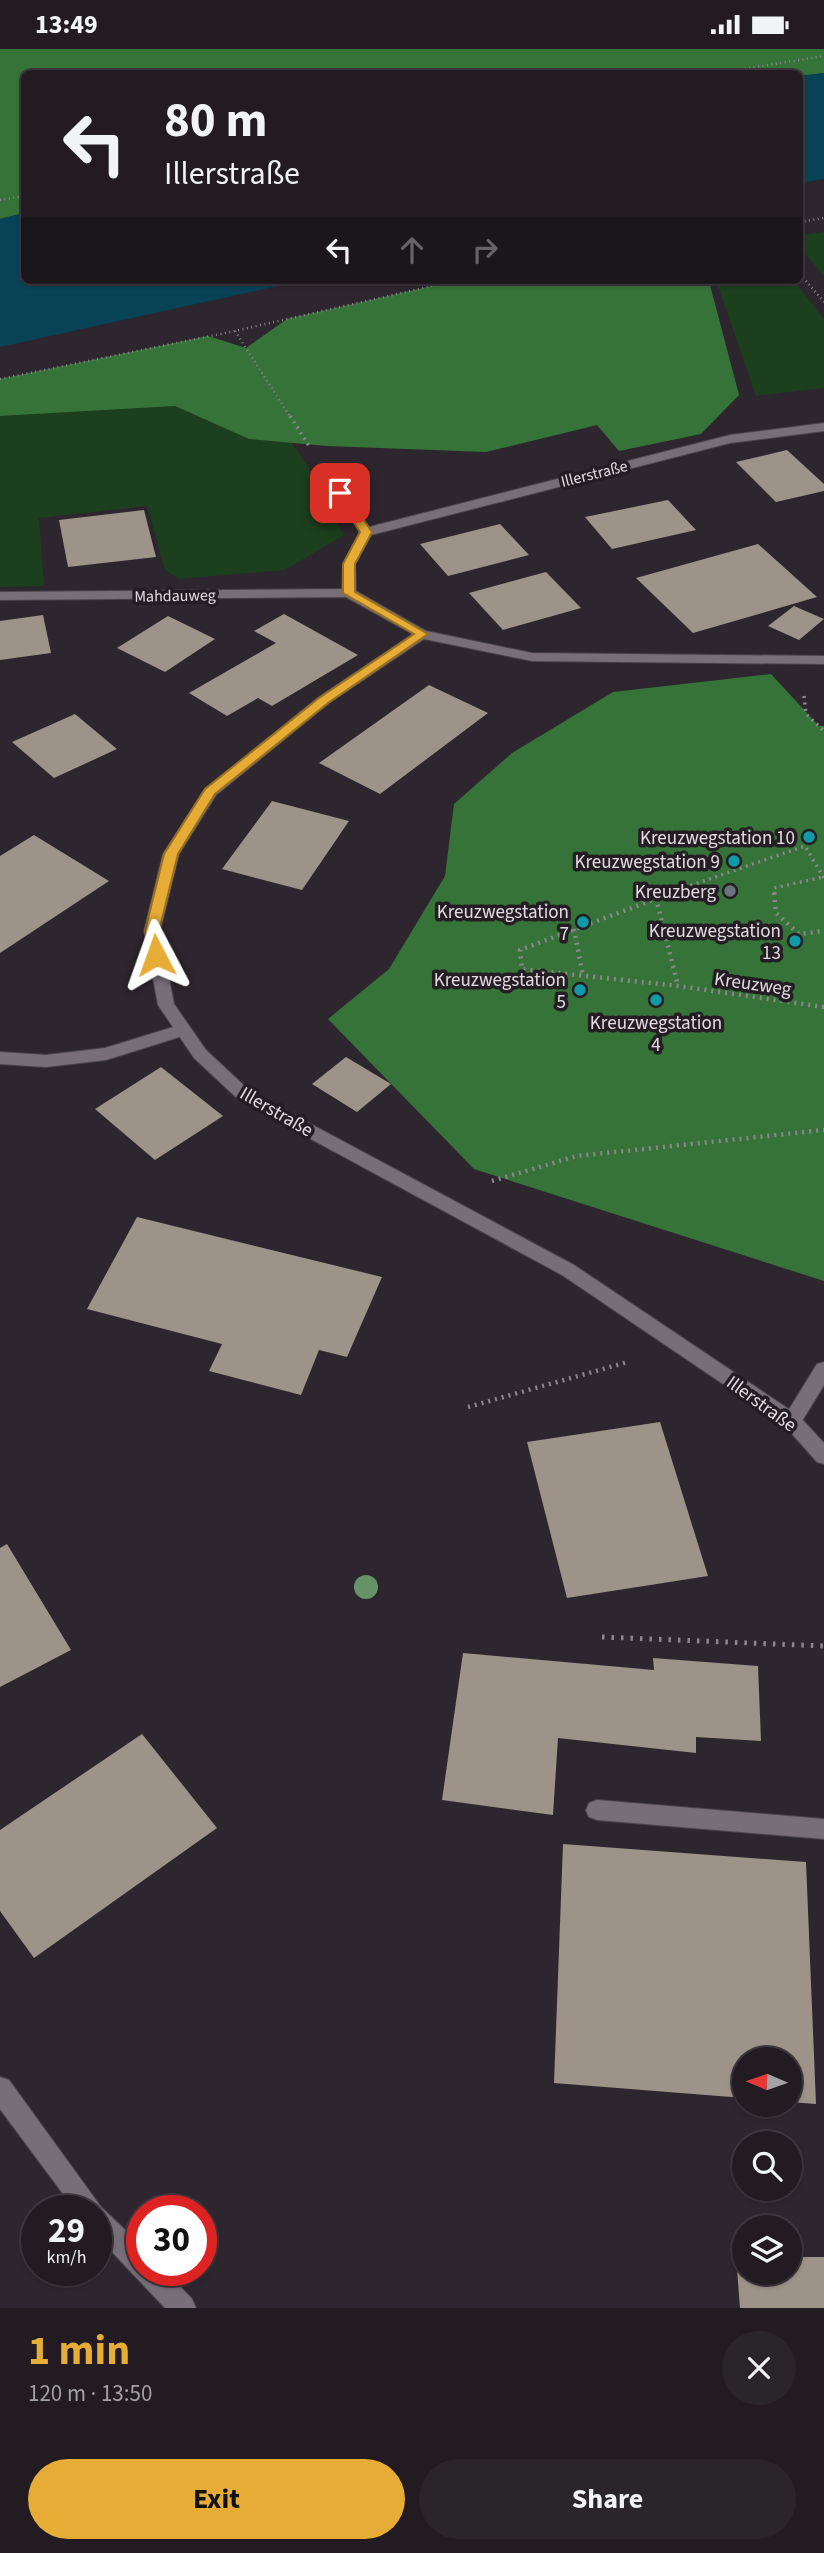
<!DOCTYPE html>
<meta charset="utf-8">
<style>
:root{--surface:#221c22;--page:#2a252a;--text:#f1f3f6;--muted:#a2a1a5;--line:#3f3a40;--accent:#e7ac36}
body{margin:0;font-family:"Source Sans 3",sans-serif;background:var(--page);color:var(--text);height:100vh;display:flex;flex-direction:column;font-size:26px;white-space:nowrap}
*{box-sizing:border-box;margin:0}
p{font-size:23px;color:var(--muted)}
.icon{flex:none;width:38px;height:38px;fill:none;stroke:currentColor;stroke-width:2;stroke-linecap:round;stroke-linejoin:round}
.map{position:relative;height:2259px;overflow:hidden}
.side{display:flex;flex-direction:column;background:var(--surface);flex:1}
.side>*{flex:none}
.hud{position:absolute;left:21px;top:21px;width:782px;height:214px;border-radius:10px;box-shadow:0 2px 5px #0004,0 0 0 2px var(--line);background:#221c22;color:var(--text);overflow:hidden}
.needle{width:46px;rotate:272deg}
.controls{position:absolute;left:732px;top:1998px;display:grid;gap:14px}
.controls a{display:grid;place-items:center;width:70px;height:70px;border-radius:50%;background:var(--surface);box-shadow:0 2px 5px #0004,0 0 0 2px var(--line);font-size:35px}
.speed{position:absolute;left:21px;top:2146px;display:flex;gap:14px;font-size:35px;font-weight:700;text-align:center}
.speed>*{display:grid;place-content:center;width:91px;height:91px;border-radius:50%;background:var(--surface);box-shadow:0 2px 5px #0004,0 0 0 2px var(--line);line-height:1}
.speed small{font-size:18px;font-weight:400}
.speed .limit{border:10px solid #d22;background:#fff;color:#111}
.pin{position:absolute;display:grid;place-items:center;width:60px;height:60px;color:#fff;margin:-30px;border-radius:14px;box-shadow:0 4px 10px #0006}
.me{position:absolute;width:77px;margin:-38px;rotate:356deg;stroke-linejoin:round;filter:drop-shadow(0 0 5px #0008)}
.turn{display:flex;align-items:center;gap:24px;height:147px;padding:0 28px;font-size:32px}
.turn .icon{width:91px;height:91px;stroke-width:2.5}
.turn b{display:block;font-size:49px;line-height:60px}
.lanes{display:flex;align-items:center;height:66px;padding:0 28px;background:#0003;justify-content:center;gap:35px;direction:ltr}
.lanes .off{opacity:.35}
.round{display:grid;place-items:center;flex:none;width:74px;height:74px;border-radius:37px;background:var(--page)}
.headline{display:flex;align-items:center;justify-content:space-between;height:119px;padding:0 28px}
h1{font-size:42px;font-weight:700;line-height:52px;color:var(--accent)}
.button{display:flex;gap:14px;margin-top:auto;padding:14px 28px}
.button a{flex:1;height:80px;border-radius:42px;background:var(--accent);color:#111;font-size:28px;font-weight:700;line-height:80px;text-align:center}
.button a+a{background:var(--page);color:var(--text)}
.status{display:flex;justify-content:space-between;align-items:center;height:49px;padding:0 35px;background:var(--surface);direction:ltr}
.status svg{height:19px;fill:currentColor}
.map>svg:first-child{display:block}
.green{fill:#1c3f1e}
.forest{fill:#357338}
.water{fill:#074257}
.building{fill:#9d9389}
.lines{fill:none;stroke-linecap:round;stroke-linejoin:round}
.service-casing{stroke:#4b444b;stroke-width:2}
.minor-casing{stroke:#4b444b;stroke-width:2}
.path-far3{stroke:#8d868d;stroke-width:2.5;stroke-dasharray:1 3.5;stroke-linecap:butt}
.path-far2{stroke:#8d868d;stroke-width:3.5;stroke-dasharray:2 4.5;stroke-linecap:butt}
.path-far1{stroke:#8d868d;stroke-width:4.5;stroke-dasharray:2 5;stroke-linecap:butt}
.path{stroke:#8d868d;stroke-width:5;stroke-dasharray:2.5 7;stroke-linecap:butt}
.service{fill:#786e77;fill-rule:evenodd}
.minor{fill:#786e77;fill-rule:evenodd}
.tree{fill:#679268}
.route{fill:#e7ac36;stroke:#967023;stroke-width:2}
.culture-dot{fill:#0f9aa8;stroke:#241d24;stroke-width:2.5}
.worship-dot{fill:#6b7280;stroke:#241d24;stroke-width:2.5}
.labels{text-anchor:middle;stroke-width:7;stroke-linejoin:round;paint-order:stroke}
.far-street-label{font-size:16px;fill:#e2dce2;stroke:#241d24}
.poi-label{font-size:19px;fill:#e2dce2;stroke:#241d24;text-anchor:end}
.street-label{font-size:19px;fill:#e2dce2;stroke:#241d24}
</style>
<div class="status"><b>13:49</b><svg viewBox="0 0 49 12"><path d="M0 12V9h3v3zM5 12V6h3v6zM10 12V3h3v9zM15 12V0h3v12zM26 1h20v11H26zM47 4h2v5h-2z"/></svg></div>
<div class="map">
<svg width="824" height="2259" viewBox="0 0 824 2259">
<rect width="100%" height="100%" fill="#2e262e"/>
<!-- green -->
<path class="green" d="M824 183V227L800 199V186Z
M730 231H793L824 270V339L756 347 718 237Z
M175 357 249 390 292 394 307 416 344 486 285 521 179 530 165 521 147 457 39 469 44 537 0 538V367Z"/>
<!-- forest -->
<path class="forest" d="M0 0H824V24L800 27V24H24V164L0 170Z
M458 231H720L710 236 739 346 701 385 619 402 597 376 486 403 327 397 249 390 175 357 0 367V330L208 287 246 299 287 270Z
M771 625 819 677H824V1232L474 1120 328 970 389 920 445 827 454 755 512 704 613 643Z"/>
<!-- water -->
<path class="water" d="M824 24V130L800 134V27Z
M24 164V231H305L0 298V170Z"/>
<!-- building -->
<path class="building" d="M787 401 824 435V442L776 453 736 413Z
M668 451 696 481 612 500 585 468Z
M144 461 156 508 68 518 59 471Z
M500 475 529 506 448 527 420 495Z
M758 495 817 548 693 584 636 529Z
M546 523 581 559 503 581 469 544Z
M794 557 824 570 799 591 768 577Z
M284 565 358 606 272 657 258 649 227 667 189 644 276 594 254 582Z
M43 566 51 604 0 611V572Z
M168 567 215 590 165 623 117 599Z
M429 636 488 664 380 745 319 714Z
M75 665 117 700 54 729 12 693Z
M272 752 349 772 302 841 222 820Z
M34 786 109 832 0 904V807Z
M346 1008 391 1035 357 1063 312 1035Z
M161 1018 223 1067 155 1111 95 1060Z
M137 1168 382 1228 347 1308 319 1301 301 1346 209 1322 222 1295 87 1260Z
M660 1373 708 1527 567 1549 527 1393Z
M7 1495 71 1601 0 1638V1499Z
M463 1604 654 1621 653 1609 758 1617 761 1692 696 1688V1704L558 1689 553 1766 442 1751Z
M142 1685 217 1779 34 1909 0 1862V1781Z
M563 1795 806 1813 816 2055 789 2053V2011H744V2049L554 2034Z
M736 2207 744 2208V2224H789V2208H824V2259H740Z"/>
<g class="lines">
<!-- service casing -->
<g class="service-casing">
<path id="service" d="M183 975 191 981 189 985 106 1011 46 1018 0 1015V1003L46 1006 105 999Z
M824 1313V1336L799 1377 792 1380 785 1377 782 1372 785 1367 817 1315Z
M597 1751 824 1770V1790L597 1771 589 1768 586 1761 589 1754Z"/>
</g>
<!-- minor casing -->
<g class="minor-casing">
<path id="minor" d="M824 374V382L730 394 371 486 355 515 356 542 426 582 532 604 824 607V615L532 612 424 590 329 654 216 746 179 805 160 882 174 955 206 1001 251 1043 574 1216 799 1367 824 1394V1415L817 1413 785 1377 562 1226 239 1051 194 1009 158 956 144 882 163 805 205 740 319 648 413 585 346 548 0 551V543L342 540 343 515 360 483 321 424 323 421H331L369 478 730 386Z
M0 2028 9 2031 101 2158 142 2197V2221H164L192 2250 196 2259H165L96 2186V2161H75L0 2060Z"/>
</g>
<!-- path-far3 -->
<path class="path-far3" d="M718 24 824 7
M0 151 24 147
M800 173 824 169
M800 225 824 253
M235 282 291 369
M0 330 235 282 458 231"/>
<!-- path-far2 -->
<path class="path-far2" d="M290 367 309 397
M804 647 806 665 824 682
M666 845 805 797 824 829
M775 845 774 839 823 828"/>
<!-- path-far1 -->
<path class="path-far1" d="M671 844 520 901 522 920 678 937 824 958
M774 844 776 864 799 885 824 882
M656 849 678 937
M574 880 583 927
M492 1132 577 1107 824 1081
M468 1358 628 1313"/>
<!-- path -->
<path class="path" d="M602 1588 824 1597"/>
<!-- service -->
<use href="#service" class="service"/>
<!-- minor -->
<use href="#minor" class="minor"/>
</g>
<!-- trees -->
<circle class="tree" cx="366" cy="1538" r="12"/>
<!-- route -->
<path class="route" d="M336 442H344L372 483 355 515V543L428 585 328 654 215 745 178 805 159 882 164 906 162 910H151L145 882 164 805 205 740 319 649 414 585 343 544V515L360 483 334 444Z"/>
<!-- markers -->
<g class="culture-dot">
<circle cx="809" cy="788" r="7"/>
<circle cx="734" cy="812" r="7"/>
<circle cx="583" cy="873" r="7"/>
<circle cx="795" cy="892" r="7"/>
<circle cx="580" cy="941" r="7"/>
<circle cx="656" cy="951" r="7"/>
</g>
<circle class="worship-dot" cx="730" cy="842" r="7"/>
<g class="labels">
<!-- far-street labels -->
<g class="far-street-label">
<text transform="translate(594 424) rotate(-14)" y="6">Illerstraße</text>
<text transform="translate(175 546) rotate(-1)" y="6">Mahdauweg</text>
</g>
<!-- poi labels -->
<g class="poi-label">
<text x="795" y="795">Kreuzwegstation 10</text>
<text x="720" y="819">Kreuzwegstation 9</text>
<text x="716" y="849">Kreuzberg</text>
<text x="569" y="869">Kreuzwegstation<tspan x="569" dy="22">7</tspan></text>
<text x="781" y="888">Kreuzwegstation<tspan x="781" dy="22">13</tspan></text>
<text x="566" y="937">Kreuzwegstation<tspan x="566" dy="22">5</tspan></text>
<text x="656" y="980" text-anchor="middle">Kreuzwegstation<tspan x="656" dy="22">4</tspan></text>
</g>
<!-- street labels -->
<g class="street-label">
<text transform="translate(753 934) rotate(8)" y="7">Kreuzweg</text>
<text transform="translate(277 1062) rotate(30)" y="7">Illerstraße</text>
<text transform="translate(762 1354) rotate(36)" y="7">Illerstraße</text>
</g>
</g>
</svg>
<div class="controls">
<a><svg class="needle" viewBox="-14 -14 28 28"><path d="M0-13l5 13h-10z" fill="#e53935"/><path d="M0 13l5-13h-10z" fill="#a2a1a5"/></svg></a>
<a><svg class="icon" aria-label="search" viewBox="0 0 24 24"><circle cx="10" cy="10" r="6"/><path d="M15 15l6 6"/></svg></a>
<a><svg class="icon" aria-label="layers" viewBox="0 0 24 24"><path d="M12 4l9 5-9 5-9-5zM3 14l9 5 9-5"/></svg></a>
</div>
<div class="speed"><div>29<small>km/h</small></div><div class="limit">30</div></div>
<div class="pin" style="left:340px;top:444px;background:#d93025"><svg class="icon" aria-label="arrive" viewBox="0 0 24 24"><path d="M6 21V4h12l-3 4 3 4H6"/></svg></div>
<svg class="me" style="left:156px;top:906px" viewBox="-20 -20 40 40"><path d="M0-17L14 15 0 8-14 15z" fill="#e7ac36" stroke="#fff" stroke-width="4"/></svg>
<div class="hud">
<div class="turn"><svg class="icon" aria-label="left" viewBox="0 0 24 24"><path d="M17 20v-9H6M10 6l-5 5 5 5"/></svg><div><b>80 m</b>Illerstraße</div></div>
<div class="lanes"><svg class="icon" aria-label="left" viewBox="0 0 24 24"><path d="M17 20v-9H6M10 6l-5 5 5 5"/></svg><svg class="icon off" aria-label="ahead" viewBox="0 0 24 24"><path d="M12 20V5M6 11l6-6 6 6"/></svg><svg class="icon off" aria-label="right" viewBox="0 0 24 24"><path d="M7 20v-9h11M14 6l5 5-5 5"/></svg></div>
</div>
</div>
<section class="side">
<div class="headline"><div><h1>1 min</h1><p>120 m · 13:50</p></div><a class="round"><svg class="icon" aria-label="close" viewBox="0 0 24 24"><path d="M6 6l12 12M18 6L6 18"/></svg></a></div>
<div class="button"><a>Exit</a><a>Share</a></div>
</section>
